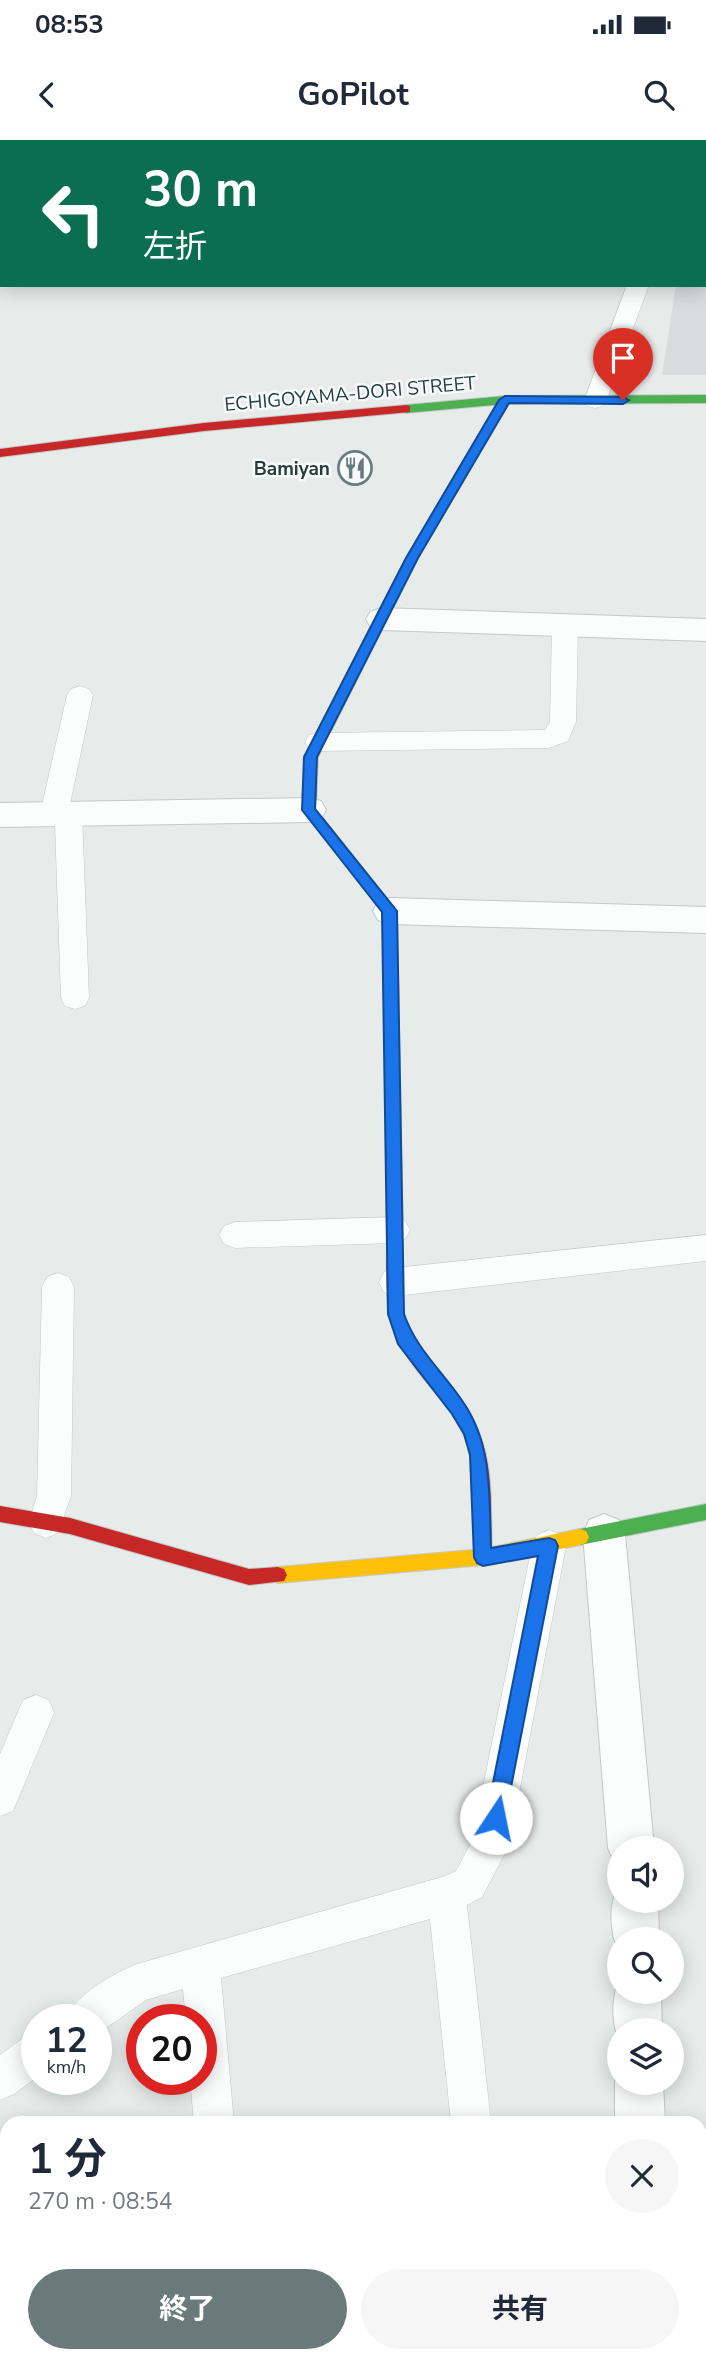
<!DOCTYPE html>
<html lang="ja">
<meta charset="utf-8">
<style>
:root{--surface:#fff;--page:#f6f6f7;--text:#1f2937;--muted:#747a83;--accent:#6a7a7a}
body{margin:0;font-family:"Nunito Sans","Noto Sans JP",sans-serif;background:var(--page);color:var(--text);height:100vh;display:flex;flex-direction:column;font-size:26px;white-space:nowrap}
*{box-sizing:border-box;margin:0}
p{font-size:23px;color:var(--muted)}
.icon{flex:none;width:38px;height:38px;fill:none;stroke:currentColor;stroke-width:2;stroke-linecap:round;stroke-linejoin:round}
.map{position:relative;flex:1;overflow:hidden}
.drawer{position:absolute;left:0px;top:1976px;width:707px;height:247px;display:flex;flex-direction:column;background:var(--surface);border-radius:21px 21px 0 0;box-shadow:0 4px 18px #0003}
.drawer>*{flex:none}
.guide{position:absolute;left:0px;top:0px;width:707px;height:147px;box-shadow:0 4px 18px #0003;background:#0b6e4f;color:#fff;overflow:hidden}
.tools{position:absolute;left:607px;top:1696px;display:grid;gap:14px}
.tools a{display:grid;place-items:center;width:77px;height:77px;border-radius:50%;background:var(--surface);box-shadow:0 4px 18px #0003;font-size:35px}
.speed{position:absolute;left:21px;top:1864px;display:flex;gap:14px;font-size:35px;font-weight:700;text-align:center}
.speed>*{display:grid;place-content:center;width:91px;height:91px;border-radius:50%;background:var(--surface);box-shadow:0 4px 18px #0003;line-height:1}
.speed small{font-size:18px;font-weight:400}
.speed .limit{border:10px solid #d22;background:#fff;color:#111}
.pin{position:absolute;display:grid;place-items:center;width:60px;height:60px;color:#fff;margin:-72px -30px;border-radius:50% 50% 50% 0;rotate:-45deg;box-shadow:0 0 7px #0007}
.pin .icon{rotate:45deg}
.me{position:absolute;width:77px;margin:-38px;rotate:11deg;stroke-linejoin:round;filter:drop-shadow(0 0 5px #0008)}
.turn{display:flex;align-items:center;gap:24px;height:147px;padding:0 28px;font-size:32px}
.turn .icon{width:91px;height:91px;stroke-width:2.5}
.turn b{display:block;font-size:49px;line-height:60px}
.round{display:grid;place-items:center;flex:none;width:74px;height:74px;border-radius:37px;background:var(--page)}
.headline{display:flex;align-items:center;justify-content:space-between;height:119px;padding:0 28px}
h1{font-size:42px;font-weight:700;line-height:52px}
.action{display:flex;gap:14px;margin-top:auto;padding:14px 28px}
.action a{flex:1;height:80px;border-radius:42px;background:var(--accent);color:#fff;font-size:28px;font-weight:700;line-height:80px;text-align:center}
.action a+a{background:var(--page);color:var(--text)}
.status{display:flex;justify-content:space-between;align-items:center;height:49px;padding:0 35px;background:var(--surface);direction:ltr}
.status svg{height:19px;fill:currentColor}
header{display:flex;justify-content:space-between;align-items:center;height:91px;padding:0 28px;background:var(--surface);font-size:32px;font-weight:700}
.map>svg:first-child{display:block}
.built{fill:#d6dddc}
.green{fill:#d2e3dd}
.lines{fill:none;stroke-linecap:round;stroke-linejoin:round}
.lane-casing{stroke:#c4c8c8;stroke-width:1}
.street-casing{stroke:#c4c8c8;stroke-width:2}
.fast-casing{stroke:#c4cac9;stroke-width:2}
.slow-casing{stroke:#c4cac9;stroke-width:2}
.jam-casing{stroke:#c4cac9;stroke-width:2}
.path-far1{stroke:#c7cdcd;stroke-width:3.5;stroke-dasharray:2.5 3.5;stroke-linecap:butt}
.path{stroke:#c7cdcd;stroke-width:5;stroke-dasharray:4.5 6;stroke-linecap:butt}
.lane{fill:#fbfcfc;fill-rule:evenodd}
.street{fill:#fbfcfc;fill-rule:evenodd}
.fast{fill:#4caf50;fill-rule:evenodd}
.slow{fill:#ffc107;fill-rule:evenodd}
.jam{fill:#c62828;fill-rule:evenodd}
.route{fill:#1a73e8;stroke:#114b97;stroke-width:2}
.labels{text-anchor:middle;stroke-width:5;stroke-linejoin:round;paint-order:stroke}
.far-street-label{font-size:19px;fill:#263c3d;stroke:#f6faf9}
.far-poi-label{font-size:19px;font-weight:bold;fill:#263c3d;stroke:#f6faf9;text-anchor:end}
</style>
<div class="status"><b>08:53</b><svg viewBox="0 0 49 12"><path d="M0 12V9h3v3zM5 12V6h3v6zM10 12V3h3v9zM15 12V0h3v12zM26 1h20v11H26zM47 4h2v5h-2z"/></svg></div>
<header><svg class="icon" aria-label="back" viewBox="0 0 24 24"><path d="M15 5l-7 7 7 7"/></svg>GoPilot<svg class="icon" aria-label="search" viewBox="0 0 24 24"><circle cx="10" cy="10" r="6"/><path d="M15 15l6 6"/></svg></header>
<div class="map">
<svg width="706" height="2222" viewBox="0 0 706 2222">
<rect width="100%" height="100%" fill="#e7eceb"/>
<!-- built -->
<path class="built" d="M697 0H706V235H662L676 145H705V2Z"/>
<!-- green -->
<path class="green" d="M7 2178V2216H108V2222H0V2184Z"/>
<g class="lines">
<!-- lane casing -->
<g class="lane-casing">
<path id="lane" d="M656 0H676V2H656Z
M627 145H649L606 261 603 266 595 268 587 266 584 261Z
M565 479 574 482 578 488 576 582 568 601 549 608 318 611 309 609 305 602 309 595 318 593 545 590 550 582 552 488 556 482Z
M80 546 89 549 93 555 70 664 78 666 82 673 89 858 85 866 75 869 65 866 61 858 55 684 44 681 40 674 67 555 71 549Z
M394 1077 405 1081 410 1090 405 1099 394 1103 235 1108 224 1104 219 1095 224 1086 235 1082Z
M706 1095V1121L395 1156 384 1152 379 1142 384 1132 395 1128Z
M58 1133 69 1137 74 1147 71 1356 58 1393 46 1398 34 1393 29 1382 37 1356 42 1147 47 1137Z
M549 1390 561 1395 566 1406 509 1706 482 1757 467 1765 491 1983H451L430 1779 221 1838 234 1983H194L190 1939H201V1880H186L183 1849 146 1860 96 1895V1880H65C75 1855 112 1834 137 1824L442 1737 456 1731 472 1701 532 1406 537 1395Z
M36 1555 49 1560 54 1573 13 1671 0 1676V1614L23 1560Z
M37 1892V1937L14 1954 0 1960V1915L23 1898Z
M212 2216H254L255 2222H213Z"/>
</g>
<!-- street casing -->
<g class="street-casing">
<path id="street" d="M381 468 706 479V501L381 490 370 486 366 479 370 472Z
M309 658 321 661 326 670 321 679 309 682 0 687V663Z
M390 758 706 767V793L390 784 378 780 373 771 378 762Z
M604 1374 619 1380 625 1394 654 1708H620V1726L615 1724 608 1708 583 1394 589 1380Z
M620 1743V1760H658L659 1799H620V1816C610 1793 607 1765 620 1743Z
M620 1837V1852H661L662 1890H620V1903C611 1882 611 1858 620 1837Z
M620 1930V1942H663L665 1983H615V1942Z
M700 2025H706V2075H700Z"/>
</g>
<!-- fast casing -->
<g class="fast-casing">
<path id="fast" d="M706 255V263L505 264 406 273 400 269 406 265 505 256Z
M310 640 317 645 316 669 397 771 403 1105 401 1110 395 1112 389 1110 387 1105 383 772 302 670 303 645Z
M706 1364V1380L580 1405 574 1403 571 1397 574 1391 580 1389Z"/>
</g>
<!-- slow casing -->
<g class="slow-casing">
<path id="slow" d="M505 256 511 260 418 418 318 617 317 645 315 648H305L304 617 406 418 499 260Z
M580 1389 586 1391 589 1397 586 1403 580 1405 483 1425 278 1443 272 1441 269 1435 272 1429 278 1427 483 1409Z"/>
</g>
<!-- jam casing -->
<g class="jam-casing">
<path id="jam" d="M406 265 410 266V272L204 291 0 317V309L204 283Z
M395 1098 401 1100 403 1105C402 1133 398 1163 408 1190 423 1228 463 1252 478 1290 495 1330 490 1375 492 1417L489 1423 483 1425 477 1423 474 1417C473 1378 479 1333 464 1295 455 1274 438 1256 424 1239 383 1190 386 1165 387 1105L389 1100Z
M0 1366 70 1378 249 1429 278 1427 284 1429 287 1435 284 1441 249 1445 70 1394 0 1382Z"/>
</g>
<!-- path-far1 -->
<path class="path-far1" d="M187 0 189 2"/>
<!-- path -->
<path class="path" d="M17 2222 26 2216"/>
<!-- lane -->
<use href="#lane" class="lane"/>
<!-- street -->
<use href="#street" class="street"/>
<!-- fast -->
<use href="#fast" class="fast"/>
<!-- slow -->
<use href="#slow" class="slow"/>
<!-- jam -->
<use href="#jam" class="jam"/>
</g>
<!-- route -->
<path class="route" d="M505 256 623 257 629 260 623 264 509 263 418 418 317 617 315 669 397 771 404 1174C416 1209 443 1232 463 1262 493 1305 489 1357 491 1408L549 1398 555 1400 558 1406 505 1678 502 1685 496 1688 489 1685 486 1678 538 1416 483 1426 477 1423 474 1417 470 1315 464 1294 452 1274 398 1204 388 1174 382 772 302 670 304 617 406 418 499 260Z"/>
<!-- icons -->
<defs>
<g id="restaurant-ring" transform="scale(1.75)"><circle r="9.5" fill="#f6faf9" stroke="#6a7a7a" stroke-width="1.5"/><path d="M-5-6h1v4h1v-4h1v4h1v-4h1v5L-1.5 .5V6h-2V.5L-5-1ZM5-6V6H3V1.5H1.5Q1.5-4 5-6Z" fill="#6a7a7a"/></g>
</defs>
<g fill-rule="evenodd">
<use href="#restaurant-ring" x="355" y="328"/>
</g>
<g class="labels">
<!-- far-street labels -->
<g class="far-street-label">
<text transform="translate(350 253) rotate(-5)" y="7">ECHIGOYAMA-DORI STREET</text>
</g>
<!-- far-poi labels -->
<g class="far-poi-label">
<text x="330" y="335">Bamiyan</text>
</g>
</g>
</svg>
<div class="tools">
<a><svg class="icon" aria-label="sound" viewBox="0 0 24 24"><path d="M4 9h4l5-4v14l-5-4H4zM17 9q2 3 0 6"/></svg></a>
<a><svg class="icon" aria-label="search" viewBox="0 0 24 24"><circle cx="10" cy="10" r="6"/><path d="M15 15l6 6"/></svg></a>
<a><svg class="icon" aria-label="layers" viewBox="0 0 24 24"><path d="M12 4l9 5-9 5-9-5zM3 14l9 5 9-5"/></svg></a>
</div>
<div class="speed"><div>12<small>km/h</small></div><div class="limit">20</div></div>
<div class="pin" style="left:623px;top:260px;background:#d93025"><svg class="icon" aria-label="arrive" viewBox="0 0 24 24"><path d="M6 21V4h12l-3 4 3 4H6"/></svg></div>
<svg class="me" style="left:496px;top:1678px" viewBox="-20 -20 40 40"><circle r="19" fill="#fff"/><path d="M0-13L10 11 0 6-10 11z" fill="#1a73e8"/></svg>
<div class="guide">
<div class="turn"><svg class="icon" aria-label="left" viewBox="0 0 24 24"><path d="M17 20v-9H6M10 6l-5 5 5 5"/></svg><div><b>30 m</b>左折</div></div>
</div>
<section class="drawer">
<div class="headline"><div><h1>1 分</h1><p>270 m · 08:54</p></div><a class="round"><svg class="icon" aria-label="close" viewBox="0 0 24 24"><path d="M6 6l12 12M18 6L6 18"/></svg></a></div>
<div class="action"><a>終了</a><a>共有</a></div>
</section>
</div>
